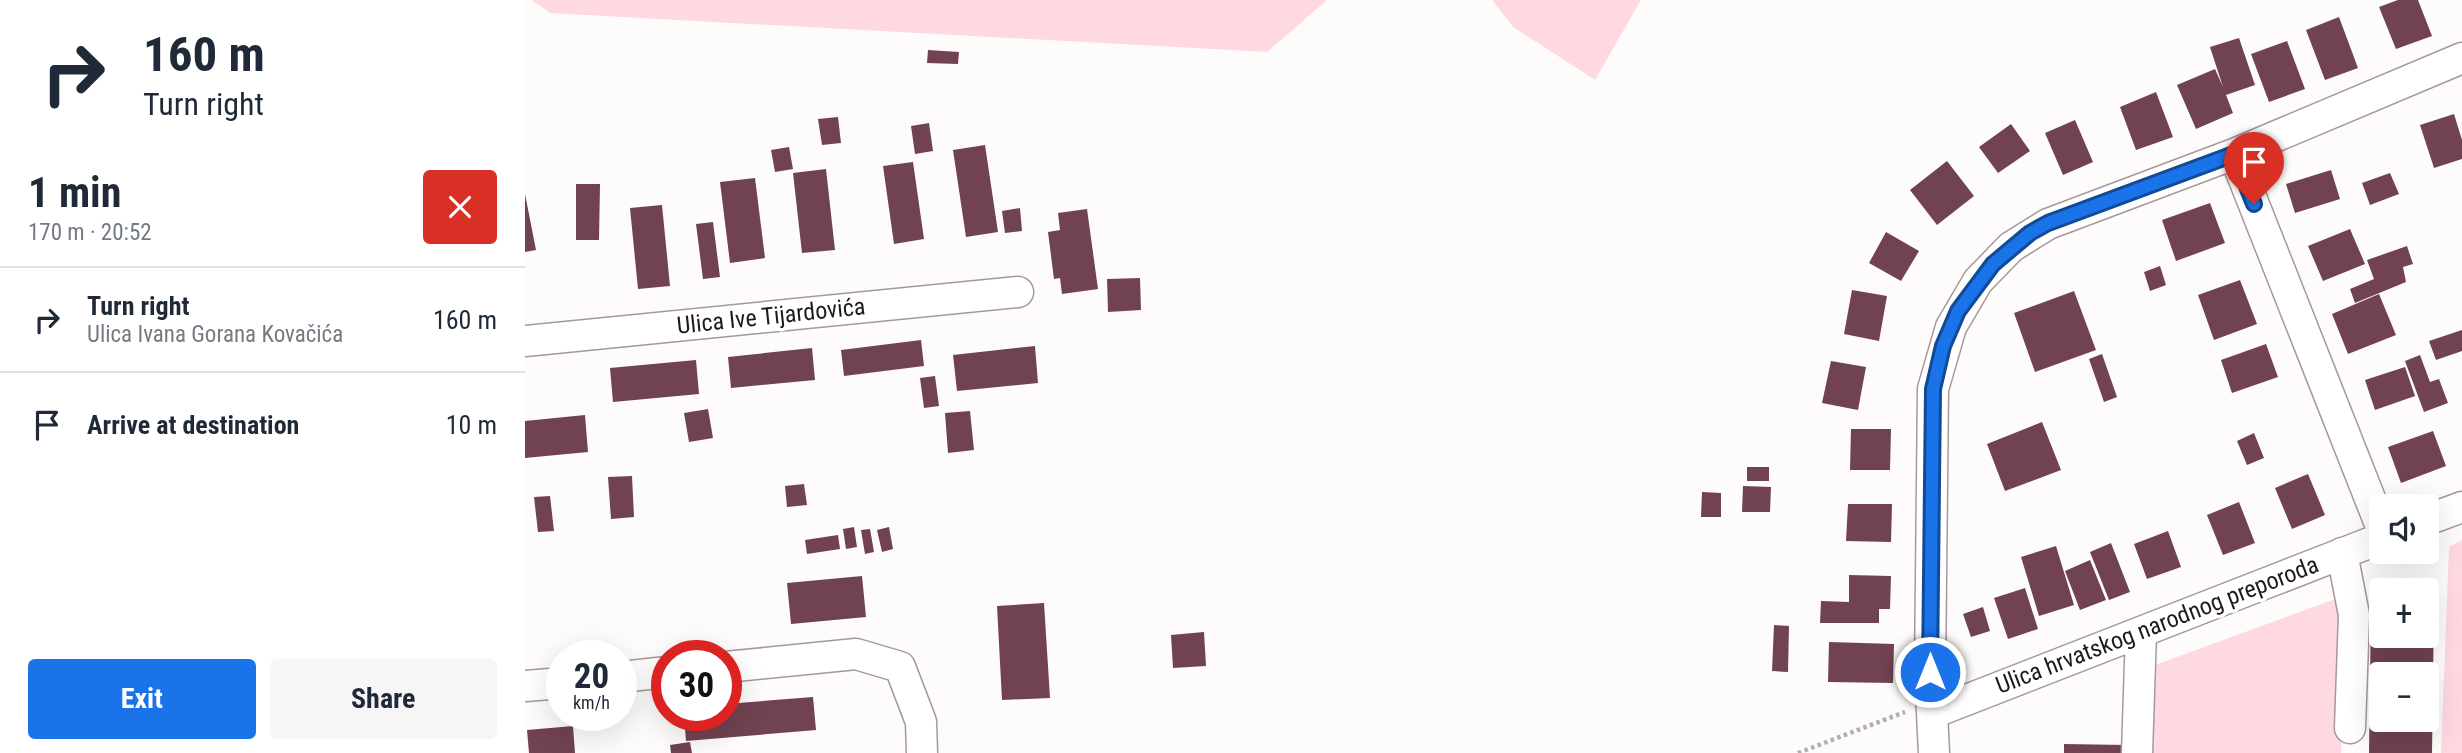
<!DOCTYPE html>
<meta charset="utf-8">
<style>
:root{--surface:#fff;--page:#f6f6f7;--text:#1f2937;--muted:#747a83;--line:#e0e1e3;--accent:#1a73e8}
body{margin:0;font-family:"Roboto Condensed",sans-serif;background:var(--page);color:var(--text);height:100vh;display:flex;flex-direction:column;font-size:26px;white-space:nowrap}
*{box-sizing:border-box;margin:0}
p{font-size:23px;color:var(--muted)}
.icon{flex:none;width:38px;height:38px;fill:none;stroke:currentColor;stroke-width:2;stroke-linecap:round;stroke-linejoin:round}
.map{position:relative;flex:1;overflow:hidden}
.drawer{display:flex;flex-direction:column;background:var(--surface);width:525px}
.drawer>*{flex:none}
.top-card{background:#fff;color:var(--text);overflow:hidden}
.buttons{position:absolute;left:1844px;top:494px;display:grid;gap:14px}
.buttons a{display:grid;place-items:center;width:70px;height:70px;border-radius:7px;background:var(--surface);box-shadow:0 7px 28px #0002;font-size:35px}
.speed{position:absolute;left:21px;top:640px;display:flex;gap:14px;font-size:35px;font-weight:700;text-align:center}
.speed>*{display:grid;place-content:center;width:91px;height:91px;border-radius:50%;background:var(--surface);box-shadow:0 7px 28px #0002;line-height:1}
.speed small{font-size:18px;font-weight:400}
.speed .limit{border:10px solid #d22;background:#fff;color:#111}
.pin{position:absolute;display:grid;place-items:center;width:60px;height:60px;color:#fff;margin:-72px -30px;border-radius:50% 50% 50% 0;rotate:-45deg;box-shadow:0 0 7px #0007}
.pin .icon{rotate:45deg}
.me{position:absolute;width:77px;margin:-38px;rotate:0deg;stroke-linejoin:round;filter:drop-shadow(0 0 5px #0008)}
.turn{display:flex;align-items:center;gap:24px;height:147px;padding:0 28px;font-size:32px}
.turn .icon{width:91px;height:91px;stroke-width:2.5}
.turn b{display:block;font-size:49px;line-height:60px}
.round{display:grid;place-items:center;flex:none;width:74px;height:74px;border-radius:7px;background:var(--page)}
.summary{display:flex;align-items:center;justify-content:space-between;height:119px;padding:0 28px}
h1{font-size:42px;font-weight:700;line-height:52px}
.button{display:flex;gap:14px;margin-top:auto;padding:14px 28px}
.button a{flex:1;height:80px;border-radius:7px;background:var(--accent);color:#fff;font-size:28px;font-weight:700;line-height:80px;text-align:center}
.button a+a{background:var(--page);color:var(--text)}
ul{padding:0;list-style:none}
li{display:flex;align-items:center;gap:21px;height:105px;padding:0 28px;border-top:2px solid var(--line)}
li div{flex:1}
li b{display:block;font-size:26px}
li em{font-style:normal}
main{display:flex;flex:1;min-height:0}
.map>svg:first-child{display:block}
.green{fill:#ffd9e2}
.building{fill:#714250;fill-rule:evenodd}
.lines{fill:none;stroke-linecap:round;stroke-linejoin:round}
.minor-casing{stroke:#a7979b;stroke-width:33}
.path{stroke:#b2aeaf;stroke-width:4.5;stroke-dasharray:3.5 3.5;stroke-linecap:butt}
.minor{stroke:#fff;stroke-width:30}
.route-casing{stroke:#114b97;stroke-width:18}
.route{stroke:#1a73e8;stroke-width:12}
.labels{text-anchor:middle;stroke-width:7;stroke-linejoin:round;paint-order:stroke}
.street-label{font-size:24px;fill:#1f191a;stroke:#fff}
</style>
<main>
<section class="drawer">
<div class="top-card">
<div class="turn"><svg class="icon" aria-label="right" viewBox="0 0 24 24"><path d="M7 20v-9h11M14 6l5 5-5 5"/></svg><div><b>160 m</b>Turn right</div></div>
</div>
<div class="summary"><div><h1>1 min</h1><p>170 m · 20:52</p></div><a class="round" style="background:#d93025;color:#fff"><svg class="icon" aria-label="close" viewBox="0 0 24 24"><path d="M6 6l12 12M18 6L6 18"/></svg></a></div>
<ul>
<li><svg class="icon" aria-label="right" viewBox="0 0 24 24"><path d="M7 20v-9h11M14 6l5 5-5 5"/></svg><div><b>Turn right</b><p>Ulica Ivana Gorana Kovačića</p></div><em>160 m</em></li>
<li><svg class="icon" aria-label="arrive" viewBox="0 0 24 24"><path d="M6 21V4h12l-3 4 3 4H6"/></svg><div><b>Arrive at destination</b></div><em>10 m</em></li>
</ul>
<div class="button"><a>Exit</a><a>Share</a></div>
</section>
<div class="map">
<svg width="1937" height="753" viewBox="0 0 1937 753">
<rect width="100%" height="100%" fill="#fefbfb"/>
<!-- green -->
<path class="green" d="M7 0H802L742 52 25 13Z
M967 0H1116L1070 80 988 27Z
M1937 540V753H1916L1924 547Z
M1824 594 1816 753H1614V671Z"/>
<!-- building -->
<path class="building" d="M1873 0H1893L1907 36 1871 49 1854 7Z
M1814 17 1833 68 1800 80 1781 30Z
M1714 38 1730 85 1701 95 1708 113 1671 129 1652 85 1690 69 1698 87 1685 47Z
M1762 41 1780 89 1744 102 1726 54Z
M403 50 434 52 433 64 402 63Z
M1631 92 1648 137 1611 150 1595 107Z
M1929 114 1937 140V159L1909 168 1895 125Z
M313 117 316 143 297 145 293 119Z
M1550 120 1568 162 1538 175 1520 133Z
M404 123 408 151 390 154 386 126Z
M1486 124 1505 151 1473 173 1454 147Z
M460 145 473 232 441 237 428 150Z
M264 147 268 169 250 172 246 150Z
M1422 161 1449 196 1412 225 1385 190Z
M388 162 399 239 369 244 358 166Z
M301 169 310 250 277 253 268 173Z
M1806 170 1815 199 1770 213 1761 184Z
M1865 173 1874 194 1845 205 1837 183Z
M230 178 240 258 205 263 195 182Z
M51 184H75L74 240H51Z
M0 194 11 250 0 252Z
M1685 203 1700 243 1651 261 1637 220Z
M137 205 145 286 113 289 105 208Z
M495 208 497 231 480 233 477 211Z
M562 209 573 289 537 294 535 278 529 279 523 232 535 230 533 213Z
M188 222 195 277 178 279 171 224Z
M1825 229 1840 264 1798 281 1783 246Z
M1361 232 1394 251 1376 281 1344 263Z
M1882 246 1888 264 1878 267 1881 282 1830 303 1825 289 1849 279 1842 260Z
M1635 266 1641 285 1625 291 1619 272Z
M615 278 616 310 583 312 582 279Z
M1715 280 1732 324 1689 340 1673 295Z
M1327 290 1362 296 1354 341 1319 334Z
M1549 291 1571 350 1510 372 1489 313Z
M1854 294 1871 335 1823 354 1807 314Z
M1937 330V351L1911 360 1904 341Z
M396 340 399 366 319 376 316 350Z
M1741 344 1753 377 1707 393 1696 360Z
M510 346 513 383 432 391 428 355Z
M287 348 290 380 206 388 203 357Z
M1577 354 1592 397 1579 402 1564 359Z
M1895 355 1905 382 1914 379 1923 403 1899 412 1880 361Z
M171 360 174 394 88 402 85 368Z
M1306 361 1341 367 1333 410 1297 403Z
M1880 367 1890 396 1850 410 1840 380Z
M410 376 414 406 399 408 395 378Z
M183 409 188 438 164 442 159 413Z
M445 411 449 450 423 453 420 413Z
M60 415 63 452 0 458V421Z
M1517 422 1536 470 1480 491 1462 444Z
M1326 429H1366L1365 470H1325Z
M1908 431 1921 466 1876 483 1863 447Z
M1729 433 1739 458 1722 465 1712 441Z
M1222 467H1244V481H1222Z
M1783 474 1800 515 1767 529 1750 488Z
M107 476 109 517 86 519 83 477Z
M279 484 282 505 262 507 260 486Z
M1218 486 1246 487 1245 512H1217Z
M1177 492 1196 493V517H1176Z
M25 496 29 531 13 532 9 497Z
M1714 502 1730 543 1698 555 1682 515Z
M1323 504H1367L1366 542 1321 541Z
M329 527 332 547 321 549 318 529Z
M364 527 368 549 357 552 352 530Z
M345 529 349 552 340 554 336 530Z
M1643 531 1656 567 1622 579 1609 544Z
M313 535 315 549 282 554 280 540Z
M1586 543 1605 592 1584 600 1565 552Z
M1531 546 1549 605 1514 616 1496 557Z
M1565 560 1581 600 1555 610 1540 571Z
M1324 575 1366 576 1365 609H1354V623H1295L1296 601 1324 602Z
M337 576 341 617 266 624 262 583Z
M1500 588 1513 629 1483 639 1469 598Z
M519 603 525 698 477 700 472 606Z
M1458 607 1465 631 1446 637 1438 614Z
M1846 608H1857V635H1902V609H1909L1907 753H1844ZM1857 674H1902V719H1857Z
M1249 625 1264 626 1263 672 1247 671Z
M679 632 681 666 648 668 646 635Z
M1304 642 1369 644 1368 683 1303 682Z
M288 697 291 730 161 741 159 716H201V704Z
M48 726 50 753H4L2 730Z
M165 742 167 753H146L145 745Z
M1539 744 1602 745V753H1539Z"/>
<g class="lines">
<!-- minor casing -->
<g class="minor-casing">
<path id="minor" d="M1709 154 1857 529
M0 341 493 292
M1902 520 1937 507
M1817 553 1829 615 1825 728
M201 667 331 654 375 667 396 722 397 753
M96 677 142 672
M0 686 37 683
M1408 713 1857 538
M1409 753 1405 672 1408 389 1426 327 1453 281 1486 247 1523 224 1709 154 1937 58
M1612 753 1616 632"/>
</g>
<!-- path -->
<path class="path" d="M1273 753 1380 712"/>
<!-- minor -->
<use href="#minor" class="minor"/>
</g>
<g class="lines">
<!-- route casing -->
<g class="route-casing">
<path id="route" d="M1405 672 1408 389 1418 346 1433 311 1468 264 1505 233 1523 223 1709 154 1729 204"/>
</g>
<!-- route -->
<use href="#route" class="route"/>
</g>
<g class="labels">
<!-- street labels -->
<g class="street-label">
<text transform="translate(246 316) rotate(-6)" y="8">Ulica Ive Tijardovića</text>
<text transform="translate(1632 625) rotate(-21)" y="8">Ulica hrvatskog narodnog preporoda</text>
</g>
</g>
</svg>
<div class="buttons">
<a><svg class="icon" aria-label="sound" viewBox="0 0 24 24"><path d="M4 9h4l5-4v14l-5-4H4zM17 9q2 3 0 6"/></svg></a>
<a>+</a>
<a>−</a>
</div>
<div class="speed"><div>20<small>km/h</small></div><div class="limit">30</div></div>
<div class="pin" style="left:1729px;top:204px;background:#d93025"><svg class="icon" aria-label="arrive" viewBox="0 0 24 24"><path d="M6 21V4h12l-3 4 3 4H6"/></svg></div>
<svg class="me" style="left:1405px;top:672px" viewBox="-20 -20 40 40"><circle r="17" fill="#1a73e8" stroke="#fff" stroke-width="3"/><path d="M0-11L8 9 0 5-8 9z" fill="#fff"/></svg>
</div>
</main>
